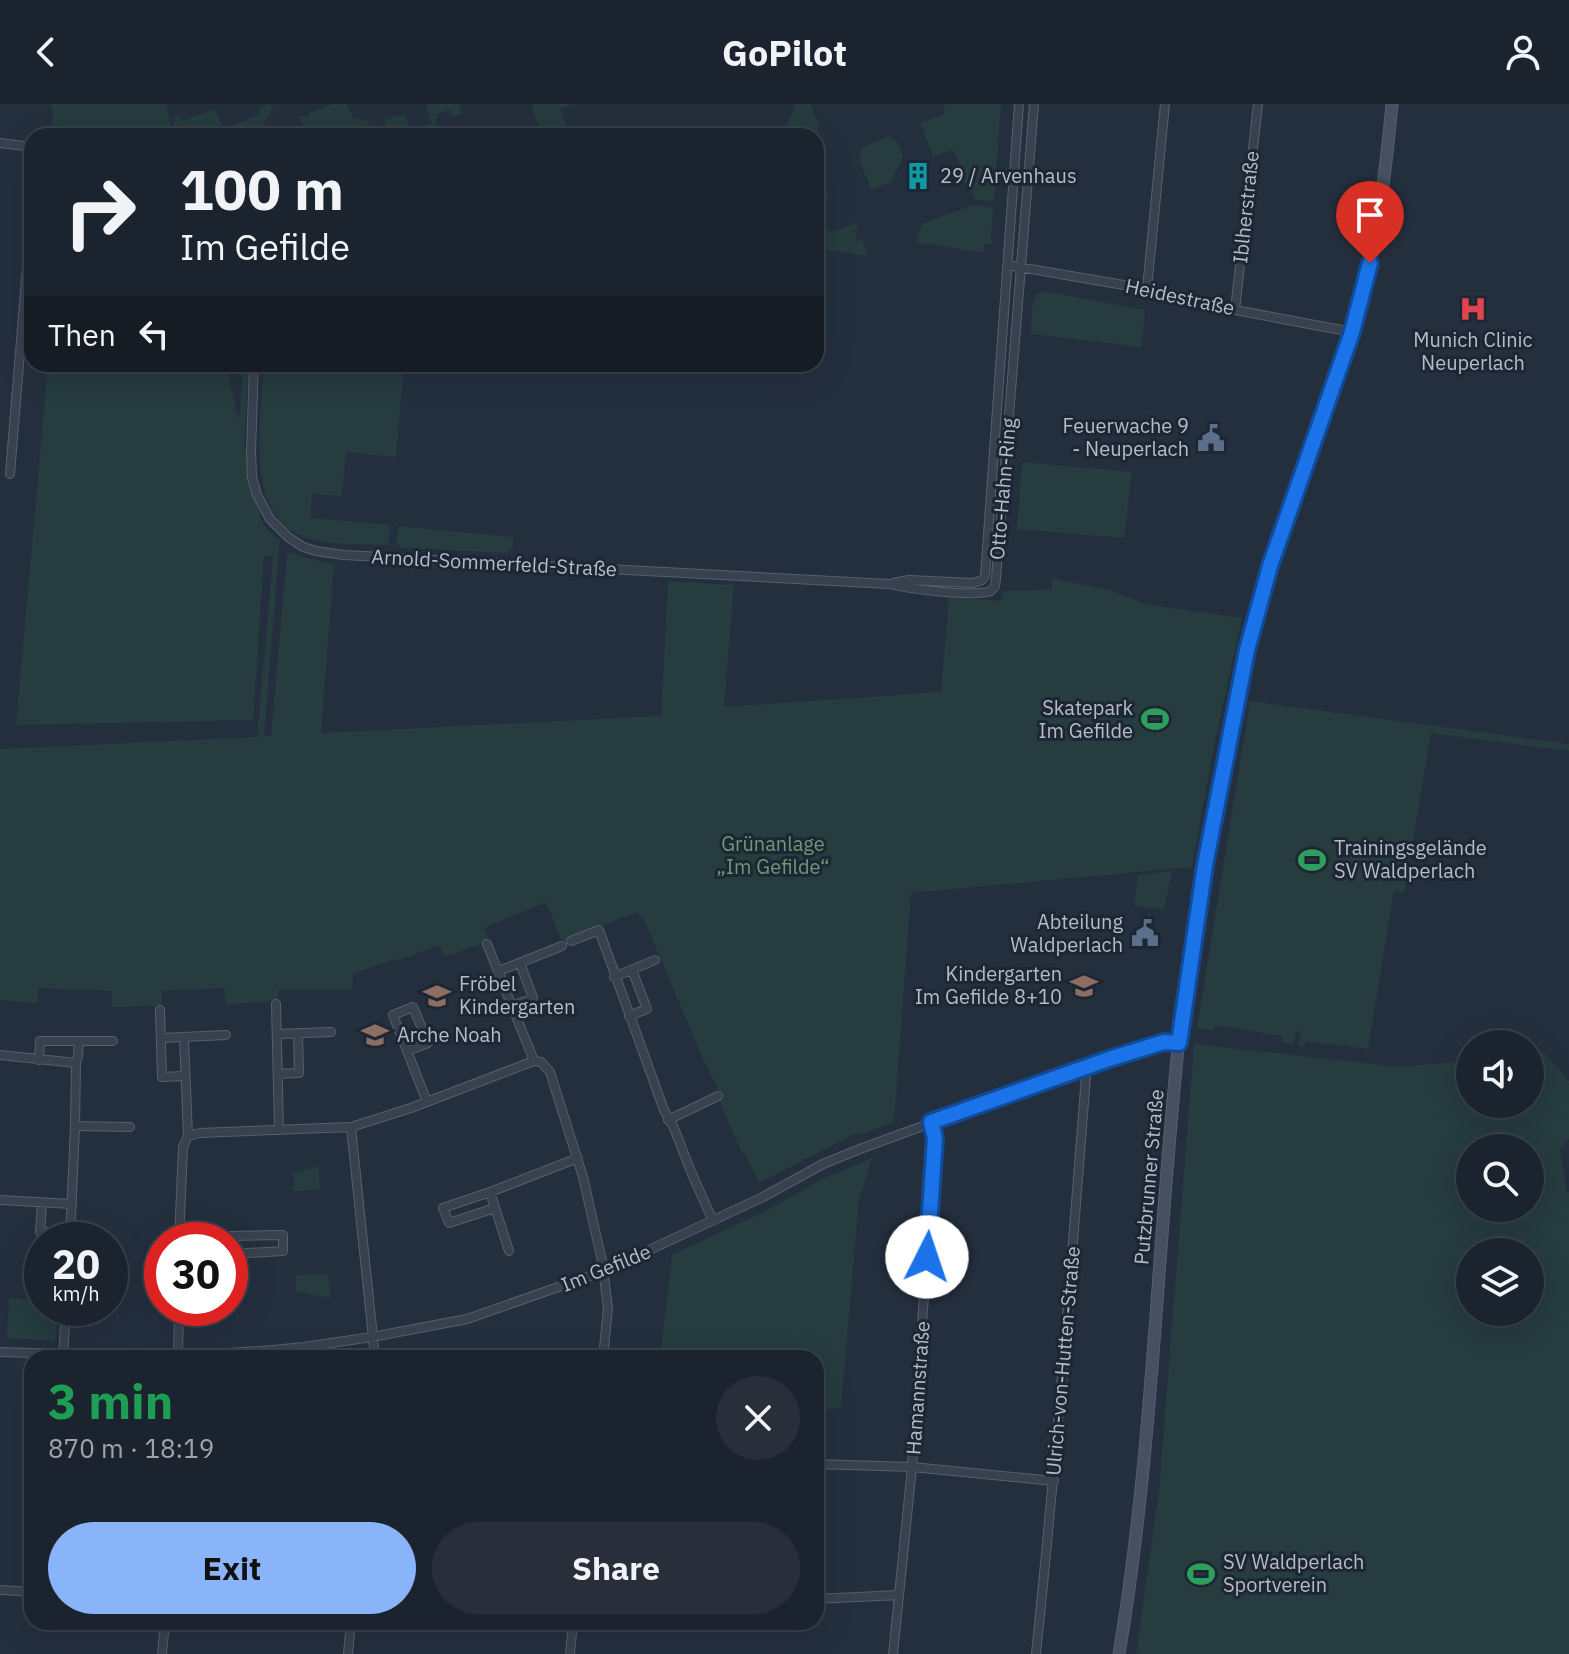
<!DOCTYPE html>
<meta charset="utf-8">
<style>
:root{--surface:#1b232e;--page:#282f3a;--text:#f1f3f6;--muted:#a0a4aa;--line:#39404a;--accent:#8ab4f8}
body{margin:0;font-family:"IBM Plex Sans",sans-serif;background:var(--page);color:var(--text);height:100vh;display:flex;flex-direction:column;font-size:30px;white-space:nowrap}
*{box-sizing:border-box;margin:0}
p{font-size:26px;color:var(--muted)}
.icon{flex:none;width:44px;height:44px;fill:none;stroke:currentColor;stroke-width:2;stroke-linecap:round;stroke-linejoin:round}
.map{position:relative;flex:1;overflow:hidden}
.side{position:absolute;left:24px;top:1246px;width:800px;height:280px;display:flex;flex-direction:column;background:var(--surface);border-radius:24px;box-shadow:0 8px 32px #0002,0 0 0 2px var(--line)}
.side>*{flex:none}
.banner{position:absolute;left:24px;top:24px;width:800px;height:244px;border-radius:24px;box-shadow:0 8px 32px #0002,0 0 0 2px var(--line);background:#1b232e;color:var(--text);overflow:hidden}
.controls{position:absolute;left:1456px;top:926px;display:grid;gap:16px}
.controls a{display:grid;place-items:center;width:88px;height:88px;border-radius:50%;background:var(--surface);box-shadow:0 8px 32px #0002,0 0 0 2px var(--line);font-size:40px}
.speed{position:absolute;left:24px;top:1118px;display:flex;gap:16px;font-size:40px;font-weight:700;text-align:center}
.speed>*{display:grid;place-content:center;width:104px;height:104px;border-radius:50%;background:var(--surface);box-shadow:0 8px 32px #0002,0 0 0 2px var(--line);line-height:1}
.speed small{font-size:20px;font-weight:400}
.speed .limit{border:12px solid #d22;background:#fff;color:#111}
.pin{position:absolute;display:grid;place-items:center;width:68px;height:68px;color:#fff;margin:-82px -34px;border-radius:50% 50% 50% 0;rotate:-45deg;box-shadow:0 0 8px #0007}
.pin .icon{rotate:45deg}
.me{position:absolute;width:88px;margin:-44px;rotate:4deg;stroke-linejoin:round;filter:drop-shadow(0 0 6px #0008)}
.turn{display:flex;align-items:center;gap:28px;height:168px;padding:0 24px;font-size:36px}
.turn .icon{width:104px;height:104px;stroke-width:2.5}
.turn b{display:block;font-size:56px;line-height:68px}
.then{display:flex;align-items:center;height:76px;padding:0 24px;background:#0003;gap:16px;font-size:30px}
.round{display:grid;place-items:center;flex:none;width:84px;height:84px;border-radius:42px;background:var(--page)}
.summary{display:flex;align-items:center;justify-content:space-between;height:136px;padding:0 24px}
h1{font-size:48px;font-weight:700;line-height:60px;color:#1e9e55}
.primary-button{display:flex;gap:16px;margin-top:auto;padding:16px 24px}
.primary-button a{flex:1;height:92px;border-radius:48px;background:var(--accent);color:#111;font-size:32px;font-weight:700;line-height:92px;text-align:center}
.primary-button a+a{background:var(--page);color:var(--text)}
header{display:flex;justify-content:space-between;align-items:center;height:104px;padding:0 24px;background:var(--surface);font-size:36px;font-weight:700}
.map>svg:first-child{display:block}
.green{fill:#263c3f;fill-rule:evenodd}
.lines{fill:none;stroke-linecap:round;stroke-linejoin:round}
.minor-casing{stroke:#565f6c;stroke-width:10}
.secondary-casing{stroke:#565f6c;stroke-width:13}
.minor{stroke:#38414e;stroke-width:8}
.secondary{stroke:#465061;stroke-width:11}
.route-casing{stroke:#114b97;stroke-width:20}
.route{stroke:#1a73e8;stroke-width:14}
.labels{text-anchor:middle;stroke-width:6;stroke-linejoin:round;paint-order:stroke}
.poi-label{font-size:20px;fill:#b4bcc9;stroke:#1d2633;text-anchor:start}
.street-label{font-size:20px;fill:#b4bcc9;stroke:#1d2633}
.park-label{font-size:20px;fill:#6b9a76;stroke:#1d2633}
</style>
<header><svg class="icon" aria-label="back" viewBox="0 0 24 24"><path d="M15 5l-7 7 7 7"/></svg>GoPilot<svg class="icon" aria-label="person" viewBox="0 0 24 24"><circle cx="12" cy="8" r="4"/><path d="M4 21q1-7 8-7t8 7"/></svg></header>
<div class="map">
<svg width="1569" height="1550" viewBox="0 0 1569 1550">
<rect width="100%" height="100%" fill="#242f3e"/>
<!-- green -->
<path class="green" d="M51 0H166L172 30 174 15 179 11 182 17 215 5 223 25 261 10 259 4 269 0 274 3 265 17 263 32H51L53 5Z
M333 0H347L353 14 369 17 368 32H317L306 26 300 13 303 11 305 14 310 12 309 9Z
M429 0H459L462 9 453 13 450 6 438 10 436 18 441 32H423L386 26 384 21 386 16 404 10 411 27 432 19 426 1Z
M533 0H572L560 5 570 32H543L532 3Z
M796 0H810L819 21 815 32H782Z
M943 0H1001L994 97 975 96 969 81 964 78 957 62 959 60 955 49 951 46 933 53 920 19 943 11 945 6Z
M889 32 897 37 903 53 890 79 871 85 859 55 863 43Z
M816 82 830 88 821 110 827 126 834 128 856 119 858 125 854 127 857 137 862 136 868 152 816 144Z
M973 101 993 104 991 140H984L983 149 916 138 922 120Z
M1042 187 1145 206 1142 243 1031 230C1032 216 1029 195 1042 187Z
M48 260H225L239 317 243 260H249L244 341 261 415 268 427 280 436 264 632H271L287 451 291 448 299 452 334 461 321 629 661 612 668 477 734 481 724 603 941 588 949 493 1001 497 1002 487 1051 486 1052 474 1112 487 1149 501 1242 514 1215 638 1192 763 911 789 894 1018 860 1031 854 1030 759 1079 745 1049 742 1050 719 996 722 994 701 951 644 815 636 808 562 838 546 798 484 824 489 837 445 853 439 841 400 856 394 855 353 870 352 886H278V897L226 900 224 884 162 887 161 902 112 903V887L39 884 37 899 0 896V645L257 633 273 452H264L253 616 16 621Z
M264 260H404L396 353 346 348 342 392 312 390 311 414 390 421 389 436 387 441C361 440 331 442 306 434 241 412 262 311 264 260Z
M1022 358 1132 368 1124 434 1017 425Z
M398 422 513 433V444L507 449 400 444 397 438Z
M1250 597 1569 640V647L1431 629 1404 789 1394 787 1368 945 1306 937 1304 943 1298 941 1300 928 1297 927 1293 940 1282 938V932L1215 921 1214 927 1197 924Z
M1172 767 1164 806 1134 801 1138 771Z
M1194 940 1399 963 1470 957V1000H1530V951L1545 949 1569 977V1035L1560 1045 1567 1088H1569V1550H1136L1159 1386ZM1470 1044H1530V1104H1470ZM1470 1148H1530V1208H1470Z
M872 1054 859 1096 841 1303 816 1308V1254H660L672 1151 767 1106 825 1074Z
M319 1062 320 1086 294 1087 293 1069Z
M328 1170 331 1194 296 1188V1171Z
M9 1194 42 1197V1204H57L55 1237 7 1234Z"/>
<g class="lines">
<!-- minor casing -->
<g class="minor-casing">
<path id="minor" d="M0 39 32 43
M1007 161 1147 185 1235 206 1352 228
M1147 185 1165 0
M1235 206 1258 0
M254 260 251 348 252 373 257 391 270 415 288 433 303 443 316 447 344 451 889 480C910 485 971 493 991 487L995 482 996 474 1034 0
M10 370 32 102
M985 472 1019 0
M893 479 909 476 973 479 982 476 985 472
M571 837 599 826 664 1006 674 1024 692 1070 713 1117
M487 840 534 957
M499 867 562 842
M614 873 655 856
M276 900 279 1026
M513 902 533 894 520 859
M160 906 162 973 185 972
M629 912 647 905 632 866
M277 930 331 928
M162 934 226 931
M407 947 428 939 413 903 393 911 427 998
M0 951 76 959
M39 956 40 937H113
M278 970 299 969 298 929
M668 1016 718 992
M75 1022 130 1023
M351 1023 374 1243 373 1254
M188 1032 200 1029 351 1023 411 1004 534 957 541 958 550 968 583 1073 602 1157 608 1204 603 1254
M490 1088 509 1147
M0 1096 72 1100
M42 1099 40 1128 70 1129
M495 1104 449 1119 443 1104 490 1088 578 1054
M179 1133 283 1131V1147L230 1150
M70 1136 75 1022 76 959 78 952 79 937
M179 1136 183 1043 188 1032 184 934
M0 1248 122 1252 209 1250 262 1247 304 1243 372 1233 467 1215 604 1167 763 1093 823 1060 860 1045 1084 963 1164 938 1179 939
M63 1254 66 1204
M178 1254 179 1204
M816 1360 912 1363 1054 1377
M0 1486 32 1488
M816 1495 899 1491
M416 1518C476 1521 539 1526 599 1518
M162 1550 165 1518
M348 1550 351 1518
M570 1550 573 1519
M893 1550 912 1363 935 1034 931 1018
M1036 1550C1056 1357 1071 1165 1086 972L1084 963"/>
</g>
<!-- secondary casing -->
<g class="secondary-casing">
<path id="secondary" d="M1119 1550C1154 1343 1157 1134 1180 926 1189 850 1202 774 1216 698 1231 620 1246 542 1269 466 1293 385 1328 307 1353 226 1375 153 1385 76 1392 0"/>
</g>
<!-- minor -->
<use href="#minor" class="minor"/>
<!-- secondary -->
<use href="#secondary" class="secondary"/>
</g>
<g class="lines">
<!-- route casing -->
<g class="route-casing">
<path id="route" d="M927 1153 935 1034 931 1018 1109 955 1164 938 1179 939 1205 761 1247 546 1270 462 1352 228 1370 159"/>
</g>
<!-- route -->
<use href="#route" class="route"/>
</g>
<!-- icons -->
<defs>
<g id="building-bare" transform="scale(2.16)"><path d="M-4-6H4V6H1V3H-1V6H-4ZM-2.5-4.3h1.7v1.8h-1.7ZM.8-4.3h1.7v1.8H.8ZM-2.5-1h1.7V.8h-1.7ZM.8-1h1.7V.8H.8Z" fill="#0f9aa8" stroke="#1d2633" stroke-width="2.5" paint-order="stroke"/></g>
<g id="hospital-bare" transform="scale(2.16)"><path d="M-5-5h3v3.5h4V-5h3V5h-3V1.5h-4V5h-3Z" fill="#e0444e" stroke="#1d2633" stroke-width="2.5" paint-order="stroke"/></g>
<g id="civic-bare" transform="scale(2.16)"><path d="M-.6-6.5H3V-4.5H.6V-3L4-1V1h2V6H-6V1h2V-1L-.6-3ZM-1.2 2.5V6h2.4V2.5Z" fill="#5c6f8a" stroke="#1d2633" stroke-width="2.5" paint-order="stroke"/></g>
<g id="stadium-bare" transform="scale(2.16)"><path d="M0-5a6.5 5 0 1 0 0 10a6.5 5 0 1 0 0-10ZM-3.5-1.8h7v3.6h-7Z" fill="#2e9e5b" stroke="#1d2633" stroke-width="2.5" paint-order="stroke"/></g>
<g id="school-bare" transform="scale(2.16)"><path d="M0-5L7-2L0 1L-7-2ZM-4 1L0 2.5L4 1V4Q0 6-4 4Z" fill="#8d6e63" stroke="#1d2633" stroke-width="2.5" paint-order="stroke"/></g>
</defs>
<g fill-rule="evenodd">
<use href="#building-bare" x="918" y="72"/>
<use href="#hospital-bare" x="1473" y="205"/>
<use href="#civic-bare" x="1211" y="334"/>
<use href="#stadium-bare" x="1155" y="615"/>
<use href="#stadium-bare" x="1312" y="756"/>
<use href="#civic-bare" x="1145" y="829"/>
<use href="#school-bare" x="1084" y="882"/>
<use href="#school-bare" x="437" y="892"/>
<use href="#school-bare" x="375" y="931"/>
<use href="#stadium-bare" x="1201" y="1470"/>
</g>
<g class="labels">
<!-- poi labels -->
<g class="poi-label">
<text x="940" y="79">29 / Arvenhaus</text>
<text x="1473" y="243" text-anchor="middle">Munich Clinic<tspan x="1473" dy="23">Neuperlach</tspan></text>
<text x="1189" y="329" text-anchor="end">Feuerwache 9<tspan x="1189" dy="23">- Neuperlach</tspan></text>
<text x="1133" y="611" text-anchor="end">Skatepark<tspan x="1133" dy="23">Im Gefilde</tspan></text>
<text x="1334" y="751">Trainingsgelände<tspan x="1334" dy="23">SV Waldperlach</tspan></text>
<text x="1123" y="825" text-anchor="end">Abteilung<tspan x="1123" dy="23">Waldperlach</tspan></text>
<text x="1062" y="877" text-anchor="end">Kindergarten<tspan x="1062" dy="23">Im Gefilde 8+10</tspan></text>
<text x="459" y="887">Fröbel<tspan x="459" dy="23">Kindergarten</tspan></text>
<text x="397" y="938">Arche Noah</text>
<text x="1223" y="1465">SV Waldperlach<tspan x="1223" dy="23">Sportverein</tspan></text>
</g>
<!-- street labels -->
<g class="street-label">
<text transform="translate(1246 103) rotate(-84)" y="7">Iblherstraße</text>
<text transform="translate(1180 193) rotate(12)" y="7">Heidestraße</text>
<text transform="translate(1003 385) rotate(-85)" y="7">Otto-Hahn-Ring</text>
<text transform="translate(494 459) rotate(3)" y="7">Arnold-Sommerfeld-Straße</text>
<text transform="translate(1149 1073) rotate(-85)" y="7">Putzbrunner Straße</text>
<text transform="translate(606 1164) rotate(-22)" y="7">Im Gefilde</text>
<text transform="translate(1063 1257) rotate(-85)" y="7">Ulrich-von-Hutten-Straße</text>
<text transform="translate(918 1284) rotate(-86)" y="7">Hamannstraße</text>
</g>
<!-- park labels -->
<g class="park-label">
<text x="773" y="747">Grünanlage<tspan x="773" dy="23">„Im Gefilde“</tspan></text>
</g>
</g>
</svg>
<div class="controls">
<a><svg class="icon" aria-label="sound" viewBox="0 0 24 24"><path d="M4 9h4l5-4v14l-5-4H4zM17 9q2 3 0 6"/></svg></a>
<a><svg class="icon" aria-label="search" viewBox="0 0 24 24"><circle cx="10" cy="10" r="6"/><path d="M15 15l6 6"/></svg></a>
<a><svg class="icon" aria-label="layers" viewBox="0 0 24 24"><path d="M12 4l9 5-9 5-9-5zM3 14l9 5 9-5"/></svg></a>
</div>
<div class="speed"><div>20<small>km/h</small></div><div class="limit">30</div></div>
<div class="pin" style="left:1370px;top:159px;background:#d93025"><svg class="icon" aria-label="arrive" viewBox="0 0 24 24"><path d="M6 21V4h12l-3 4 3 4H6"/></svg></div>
<svg class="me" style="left:927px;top:1153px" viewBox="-20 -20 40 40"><circle r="19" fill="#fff"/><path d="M0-13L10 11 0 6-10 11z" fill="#1a73e8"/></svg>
<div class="banner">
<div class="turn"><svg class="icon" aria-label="right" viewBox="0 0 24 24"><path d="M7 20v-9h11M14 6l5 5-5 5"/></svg><div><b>100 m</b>Im Gefilde</div></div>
<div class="then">Then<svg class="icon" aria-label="left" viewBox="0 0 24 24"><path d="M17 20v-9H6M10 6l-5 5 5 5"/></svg></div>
</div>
<section class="side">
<div class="summary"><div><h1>3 min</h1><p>870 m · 18:19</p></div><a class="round"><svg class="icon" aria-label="close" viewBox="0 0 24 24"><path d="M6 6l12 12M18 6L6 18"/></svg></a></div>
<div class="primary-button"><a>Exit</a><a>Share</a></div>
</section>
</div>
